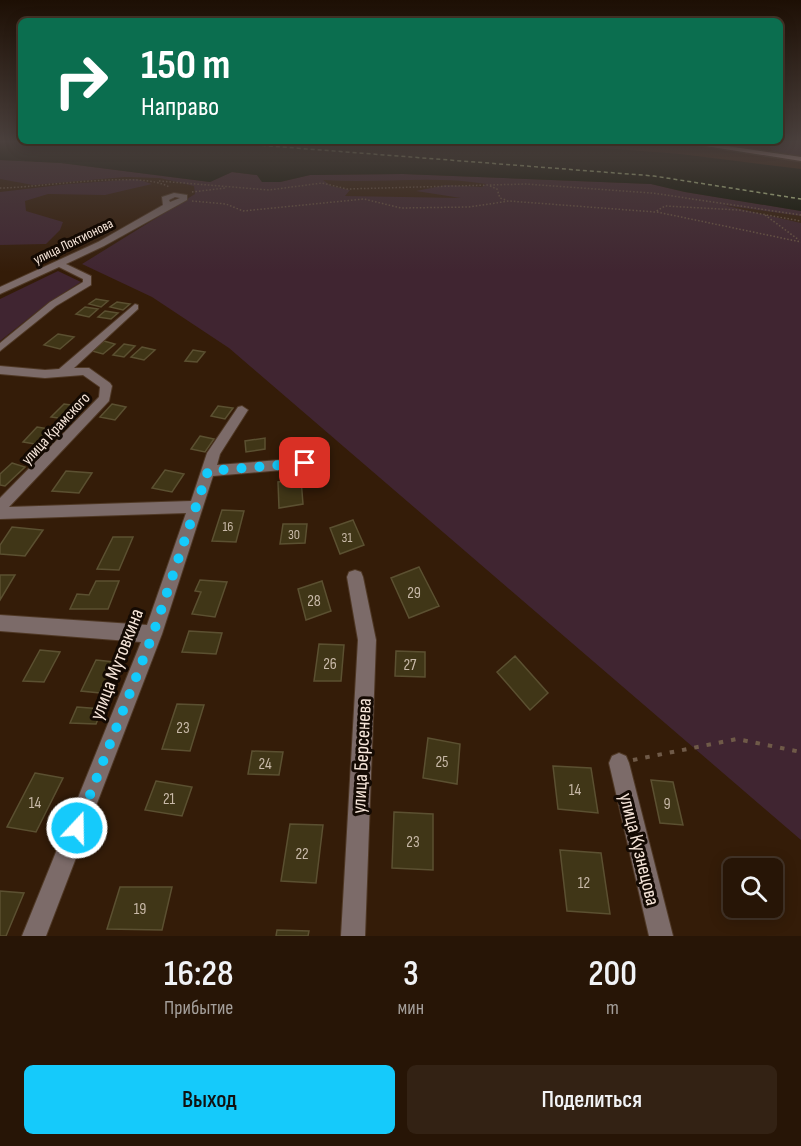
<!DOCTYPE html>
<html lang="ru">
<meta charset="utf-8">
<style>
:root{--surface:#271506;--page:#332214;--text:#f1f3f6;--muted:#a49f9b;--line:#433428;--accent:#15cafb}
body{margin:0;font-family:"Sofia Sans Condensed",sans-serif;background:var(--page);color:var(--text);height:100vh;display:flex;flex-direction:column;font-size:22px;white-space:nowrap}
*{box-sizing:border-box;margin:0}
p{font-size:20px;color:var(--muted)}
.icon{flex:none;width:33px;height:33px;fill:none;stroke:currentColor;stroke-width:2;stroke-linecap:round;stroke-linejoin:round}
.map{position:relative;height:936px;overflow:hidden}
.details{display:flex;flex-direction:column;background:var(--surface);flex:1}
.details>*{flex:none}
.guide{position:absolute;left:18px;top:18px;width:765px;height:126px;border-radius:9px;box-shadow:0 3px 15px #0003,0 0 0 2px var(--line);background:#0b6e4f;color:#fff;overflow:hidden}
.controls{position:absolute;left:723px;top:858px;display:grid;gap:12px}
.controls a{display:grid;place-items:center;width:60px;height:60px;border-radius:9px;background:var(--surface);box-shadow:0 3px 15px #0003,0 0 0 2px var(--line);font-size:30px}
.pin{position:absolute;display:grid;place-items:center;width:51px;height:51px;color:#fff;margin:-26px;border-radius:12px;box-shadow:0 3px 9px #0006}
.me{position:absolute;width:66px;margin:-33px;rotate:21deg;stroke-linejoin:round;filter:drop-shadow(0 0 4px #0008)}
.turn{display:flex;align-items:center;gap:21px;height:126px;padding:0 24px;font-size:27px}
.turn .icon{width:78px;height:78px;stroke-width:2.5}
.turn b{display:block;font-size:42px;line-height:51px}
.eta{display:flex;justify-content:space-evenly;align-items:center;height:102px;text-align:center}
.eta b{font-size:36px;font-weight:600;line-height:42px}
.action{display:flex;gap:12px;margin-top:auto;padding:12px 24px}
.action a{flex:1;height:69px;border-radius:9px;background:var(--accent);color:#111;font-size:24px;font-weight:600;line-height:69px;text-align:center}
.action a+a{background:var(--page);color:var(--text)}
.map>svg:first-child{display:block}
.green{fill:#402531;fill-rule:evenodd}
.water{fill:#070f00}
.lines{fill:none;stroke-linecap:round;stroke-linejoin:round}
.ferry{stroke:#cce69f;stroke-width:1.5;stroke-dasharray:4 3;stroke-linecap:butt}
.building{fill:#403617;stroke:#5b5031;stroke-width:1.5}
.minor-casing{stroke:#4f3825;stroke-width:2}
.major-casing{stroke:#4f3825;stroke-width:3}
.path-far1{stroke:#6f5a48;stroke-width:1.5;stroke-dasharray:1.5 2;stroke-linecap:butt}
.path{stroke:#6f5a48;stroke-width:4;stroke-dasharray:4.5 8;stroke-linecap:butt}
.minor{fill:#7c6b69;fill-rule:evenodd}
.major{fill:#d8b4b0;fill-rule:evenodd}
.route{stroke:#15cafb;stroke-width:10;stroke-dasharray:0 18}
.labels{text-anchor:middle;stroke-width:6;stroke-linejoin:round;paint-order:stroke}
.far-street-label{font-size:14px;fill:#f6e5d9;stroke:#140a03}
.number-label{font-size:14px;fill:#c8b9a8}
.street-label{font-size:16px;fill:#f6e5d9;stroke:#140a03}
.near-number-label{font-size:16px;fill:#c8b9a8}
.near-street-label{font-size:20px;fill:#f6e5d9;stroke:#140a03}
</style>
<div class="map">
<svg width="801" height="936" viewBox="0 0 801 936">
<rect width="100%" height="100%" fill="#341c08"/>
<!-- green -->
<path class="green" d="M766 141H801V157L773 152Z
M0 160 61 163 210 182 232 172 257 175 262 182H280L310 175 403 174 651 184 685 192 801 211V216L723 205 801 223V840L229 348 152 297 82 264 195 194 194 186 160 178 125 177 33 185 0 179ZM323 180C377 184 433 175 486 184L482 187 446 185 416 191 461 198 345 196 350 190 331 186Z
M137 179 152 184 105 195 48 194 25 201 26 211 63 222 60 230 46 244 0 245V192L68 184Z
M58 271 81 282 48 303 0 341V299Z"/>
<!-- water -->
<path class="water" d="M0 141H511L680 154 801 169V211L685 192 651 184 403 174 310 175 280 182H262L257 175 232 172 210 182 61 163 0 160Z"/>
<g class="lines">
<!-- ferry -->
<path class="ferry" d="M206 141 654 176 801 199"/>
</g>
<!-- building -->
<path class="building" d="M96 299 108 301 101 307 89 304Z
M117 302 130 304 123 310 110 307Z
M85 307 98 309 89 317 76 314Z
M105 311 118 313 111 319 98 317Z
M58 334 74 337 60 349 44 345Z
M104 341 115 344 103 354 92 351Z
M124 344 135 346 124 357 113 355Z
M142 347 155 350 144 360 131 357Z
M193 350 205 352 197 362 185 361Z
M64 404 78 406 65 419 51 417Z
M112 404 126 407 115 420 100 417Z
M218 406 233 408 225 419 211 416Z
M37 427 55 430 41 445 23 442Z
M200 436 214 439 205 452 191 449Z
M265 438V449L246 452 245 441Z
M12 463 25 467 5 486 0 485V474Z
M165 470 184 474 172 492 152 488Z
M66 471 92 473 79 493 52 491Z
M301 479 303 504 279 508 278 482Z
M222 510 244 511 236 542 212 541Z
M353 520 364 545 340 554 330 528Z
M283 524H307L305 543 280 544Z
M12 527 43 530 25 556 0 554V545Z
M113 537H133L119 570 97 569Z
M419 567 439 606 409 618 391 578Z
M0 575H15L0 600Z
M200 580 227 582 215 617 192 614 201 592 195 591Z
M96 581H119L108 609H70L77 594 89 595Z
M322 581 331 611 306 620 298 589Z
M189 631 222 633 216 654 182 652Z
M319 644 344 645 341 681H314Z
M40 650 60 652 44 682 23 681Z
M396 651 425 652V677L395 676Z
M515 656 548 693 530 710 497 672Z
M96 660 124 663 110 694 81 691Z
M177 704 204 705 190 751 162 749Z
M77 707 102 709 96 724 70 723Z
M428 738 460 744 457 784 423 778Z
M252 751 283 752 279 775 248 774Z
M553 766 591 768 598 813 558 809Z
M35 773 63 778 36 832 7 827Z
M651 780 673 782 683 825 660 823Z
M156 781 192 787 182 816 145 810Z
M394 812 433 814V870L392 868Z
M290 824 323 825 316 883 281 881Z
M560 850 601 853 610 914 567 911Z
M120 887H172L162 930 107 929Z
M0 891 24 893 6 936H0Z
M277 930 309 931 308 936H276Z"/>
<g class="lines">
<!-- minor casing -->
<g class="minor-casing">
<path id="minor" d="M174 193 187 195V200L104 246 66 264 91 276V285L56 306 0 351V343L50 302 83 282V279L59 267 0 294V287L98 242 163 205 162 197ZM175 197 180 198 170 202 169 200Z
M135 304 138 305V309L74 368H89L110 383 112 386 109 401 9 507 191 501 207 453 238 407 242 406 248 410 220 454 217 465 305 458 312 463 305 468 213 476 162 634 46 936H22L141 642 0 631V615L147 625 186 513 0 519V498L99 397 100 387 83 375 45 378 0 374V366L45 370 59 369Z
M355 570 361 572 363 577 376 640 365 936H341L358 640 347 577 349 572Z
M619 753 626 756 629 763 673 936H649L609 763 612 756Z"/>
</g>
<!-- major casing -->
<g class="major-casing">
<path id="major" d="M674 141H693L801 157V161Z"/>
</g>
<!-- path-far1 -->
<path class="path-far1" d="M159 181 269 190 322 183 347 189 526 184 652 193 801 215
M490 186 497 189 500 198 506 200
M0 188C38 188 141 170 169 187
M192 192 225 188
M192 201 226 204 243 211 364 199 401 208 469 207 509 201 655 212 665 206 739 210 801 221
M657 212 801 242
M765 215 799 240"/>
<!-- path -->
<path class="path" d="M633 760 737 739 801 752"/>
<!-- minor -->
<use href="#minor" class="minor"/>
<!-- major -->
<use href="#major" class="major"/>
</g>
<!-- sky -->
<linearGradient id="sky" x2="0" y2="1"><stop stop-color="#1d0f04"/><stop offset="0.52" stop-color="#4a403d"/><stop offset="1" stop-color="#4a403d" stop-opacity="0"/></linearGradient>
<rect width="801" height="272" fill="url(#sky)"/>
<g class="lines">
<!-- route -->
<path class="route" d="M77 828 153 634 208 471 305 463"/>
</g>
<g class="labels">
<!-- far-street labels -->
<g class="far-street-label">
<text transform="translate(73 241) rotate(-26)" y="5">улица Локтионова</text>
</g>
<!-- number labels -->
<g class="number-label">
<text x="228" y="531">16</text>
<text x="294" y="539">30</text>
<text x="347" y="542">31</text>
</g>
<!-- street labels -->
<g class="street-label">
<text transform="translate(55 428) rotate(-47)" y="6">улица Крамского</text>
</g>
<!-- near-number labels -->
<g class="near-number-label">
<text x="414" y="598">29</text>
<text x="314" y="606">28</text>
<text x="330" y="669">26</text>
<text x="410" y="670">27</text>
<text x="183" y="733">23</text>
<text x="442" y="767">25</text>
<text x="265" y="769">24</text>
<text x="575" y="795">14</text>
<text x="169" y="804">21</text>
<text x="35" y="808">14</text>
<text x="667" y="809">9</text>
<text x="413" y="847">23</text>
<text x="302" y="859">22</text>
<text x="584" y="888">12</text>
<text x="140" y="914">19</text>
</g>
<!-- near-street labels -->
<g class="near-street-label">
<text transform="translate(116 664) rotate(-69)" y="7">улица Мутовкина</text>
<text transform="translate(361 756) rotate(-87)" y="7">улица Берсенева</text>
<text transform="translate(640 849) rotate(76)" y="7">улица Кузнецова</text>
</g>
</g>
</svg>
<div class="controls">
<a><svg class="icon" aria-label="search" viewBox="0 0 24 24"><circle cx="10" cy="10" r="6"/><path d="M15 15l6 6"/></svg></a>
</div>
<div class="pin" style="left:305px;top:463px;background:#d93025"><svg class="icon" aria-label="arrive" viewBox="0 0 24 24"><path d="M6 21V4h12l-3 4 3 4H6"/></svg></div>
<svg class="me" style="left:77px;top:828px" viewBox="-20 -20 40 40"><circle r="17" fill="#15cafb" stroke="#fff" stroke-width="3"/><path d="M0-11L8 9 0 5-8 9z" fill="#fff"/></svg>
<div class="guide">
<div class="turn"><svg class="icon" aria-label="right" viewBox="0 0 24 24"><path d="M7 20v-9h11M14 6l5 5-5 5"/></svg><div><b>150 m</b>Направо</div></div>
</div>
</div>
<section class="details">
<div class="eta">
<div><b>16:28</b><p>Прибытие</p></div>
<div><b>3</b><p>мин</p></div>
<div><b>200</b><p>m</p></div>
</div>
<div class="action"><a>Выход</a><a>Поделиться</a></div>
</section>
